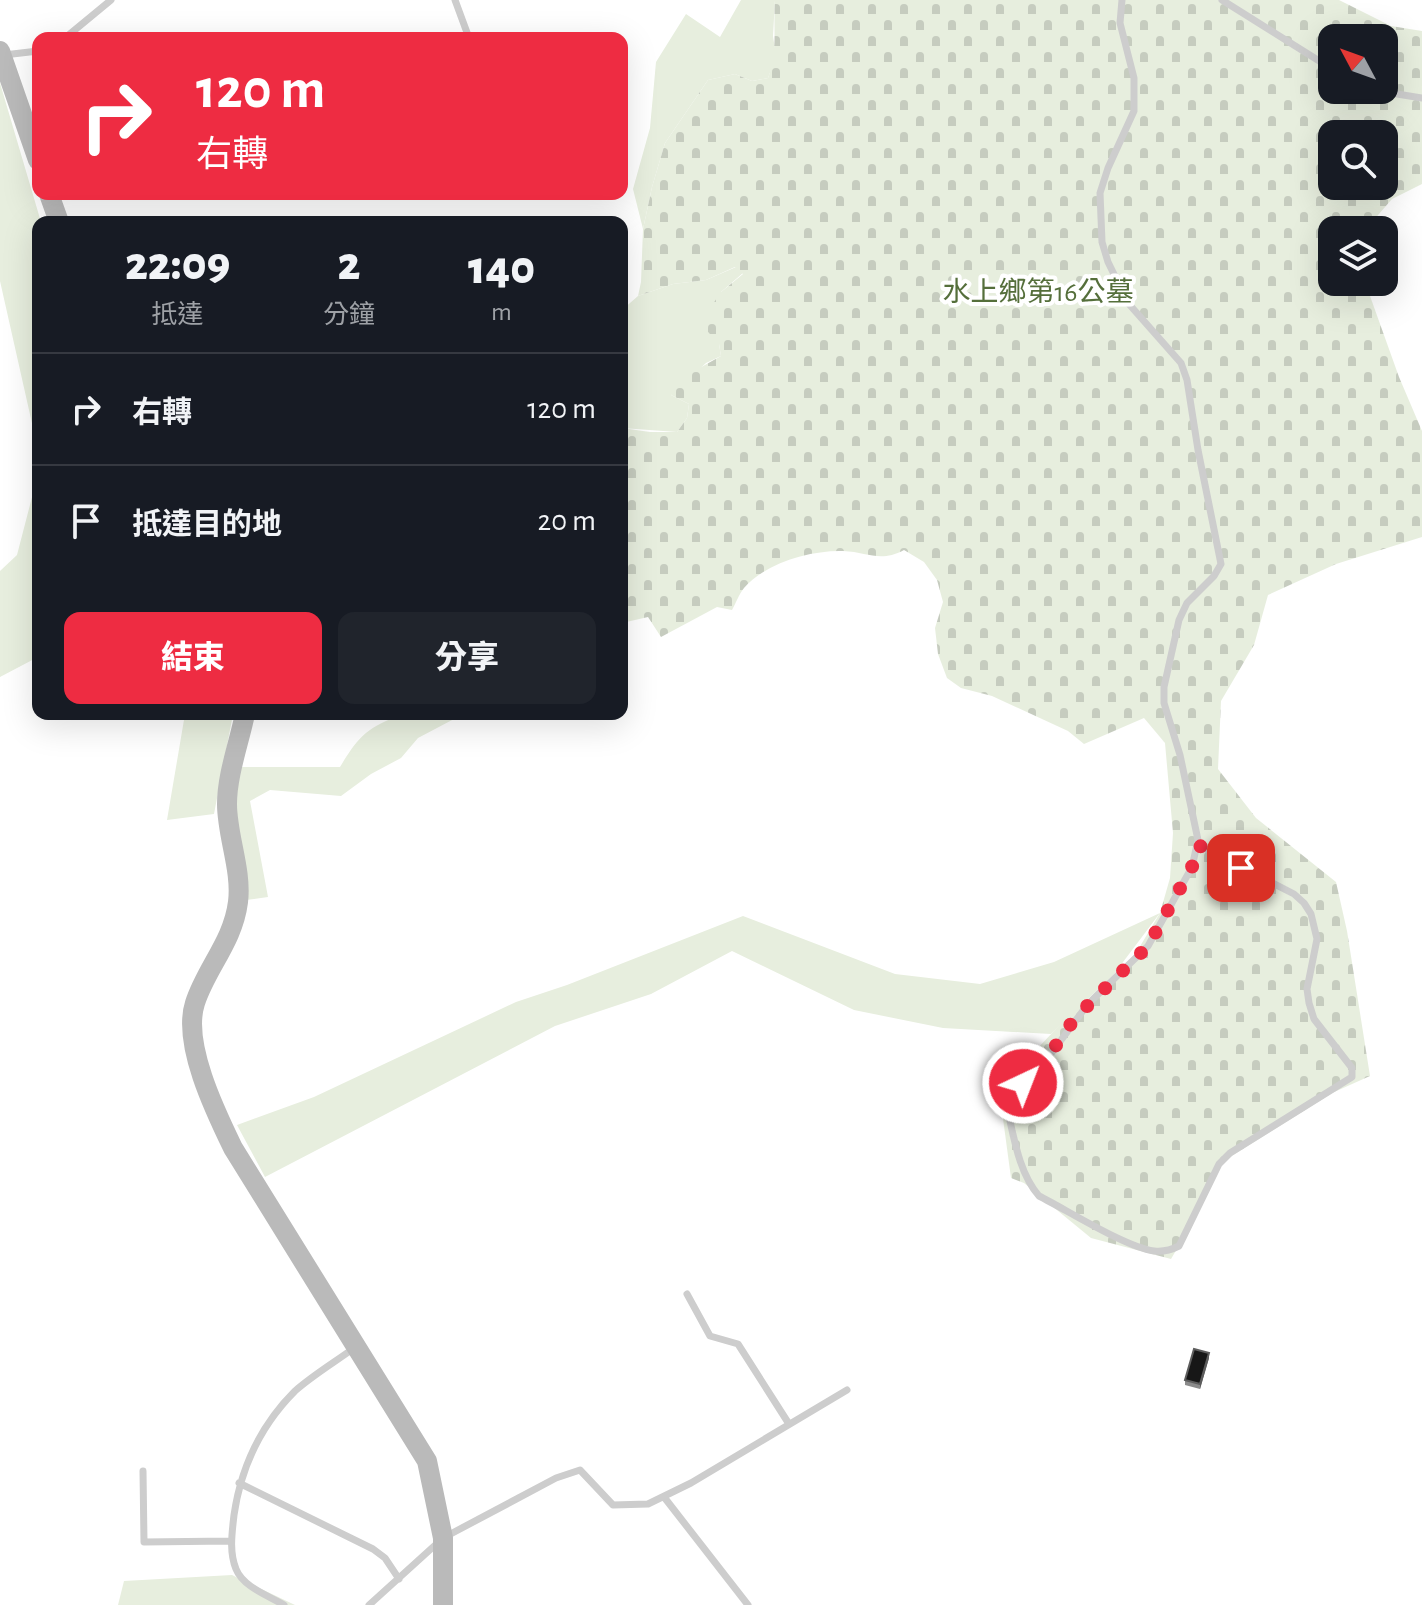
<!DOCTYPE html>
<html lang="zh-TW">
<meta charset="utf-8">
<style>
:root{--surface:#171b24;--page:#20242c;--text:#f1f3f6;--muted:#9ea1a6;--line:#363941;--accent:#ee2c42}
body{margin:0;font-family:"Alegreya Sans","Noto Sans TC",sans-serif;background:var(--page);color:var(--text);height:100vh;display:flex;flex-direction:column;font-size:30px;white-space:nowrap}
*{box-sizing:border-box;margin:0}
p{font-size:26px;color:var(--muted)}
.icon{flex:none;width:44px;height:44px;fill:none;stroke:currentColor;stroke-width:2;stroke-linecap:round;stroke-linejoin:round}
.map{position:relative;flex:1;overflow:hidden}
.panel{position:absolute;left:32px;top:216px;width:596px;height:504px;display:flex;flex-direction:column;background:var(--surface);border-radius:16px;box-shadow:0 8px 32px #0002}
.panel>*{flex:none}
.banner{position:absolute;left:32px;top:32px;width:596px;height:168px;border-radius:16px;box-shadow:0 8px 32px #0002;background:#ee2c42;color:#fff;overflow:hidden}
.needle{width:52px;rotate:311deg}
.fabs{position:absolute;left:1318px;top:24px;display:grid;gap:16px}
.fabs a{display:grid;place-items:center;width:80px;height:80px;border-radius:16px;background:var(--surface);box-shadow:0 8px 32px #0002;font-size:40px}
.pin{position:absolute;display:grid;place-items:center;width:68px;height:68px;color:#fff;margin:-34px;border-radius:16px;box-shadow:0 4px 12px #0006}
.me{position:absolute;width:88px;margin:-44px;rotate:43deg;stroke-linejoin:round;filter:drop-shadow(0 0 6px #0008)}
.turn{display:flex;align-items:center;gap:28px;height:168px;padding:0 32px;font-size:36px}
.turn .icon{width:104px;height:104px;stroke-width:2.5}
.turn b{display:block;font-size:56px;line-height:68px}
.eta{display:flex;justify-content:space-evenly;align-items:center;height:136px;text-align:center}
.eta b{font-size:48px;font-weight:800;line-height:56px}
.cta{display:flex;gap:16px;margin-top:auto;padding:16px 32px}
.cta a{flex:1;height:92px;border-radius:16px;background:var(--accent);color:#fff;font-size:32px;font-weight:800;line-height:92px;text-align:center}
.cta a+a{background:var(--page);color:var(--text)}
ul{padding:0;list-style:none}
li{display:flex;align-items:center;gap:24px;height:112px;padding:0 32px;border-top:2px solid var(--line)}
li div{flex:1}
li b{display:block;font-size:30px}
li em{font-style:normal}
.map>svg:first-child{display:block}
.green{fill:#e7eede}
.cemetery{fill:url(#cemetery-stones);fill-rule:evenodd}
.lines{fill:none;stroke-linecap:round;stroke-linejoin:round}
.lane{stroke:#cdcdcd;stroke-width:7}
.secondary{stroke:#bababa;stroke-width:20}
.wall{fill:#8b8b8b}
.shaded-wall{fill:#5d5d5d}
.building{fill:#171717;stroke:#5d5d5d;stroke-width:2}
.route{stroke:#ee2c42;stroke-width:14;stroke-dasharray:0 25.2}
.labels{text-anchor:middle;stroke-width:8;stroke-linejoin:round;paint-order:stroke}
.park-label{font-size:28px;fill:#556f3b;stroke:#fff}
</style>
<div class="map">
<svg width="1422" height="1605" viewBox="0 0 1422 1605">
<defs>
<pattern id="cemetery-stones" width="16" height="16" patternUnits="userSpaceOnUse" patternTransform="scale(2)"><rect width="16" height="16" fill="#e7eede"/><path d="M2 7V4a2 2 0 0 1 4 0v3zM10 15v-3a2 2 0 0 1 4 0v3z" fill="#c6ccbf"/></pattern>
</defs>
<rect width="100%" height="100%" fill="#fff"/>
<!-- green -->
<path class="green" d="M741 0H775L773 36 776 56 768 78 752 81 735 74 708 80 665 143 652 187 643 229 633 189 650 128 656 62 686 14 720 37Z
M0 83 41 222H38V450L0 281Z
M736 267 743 273 721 292 719 344 721 356 706 363 671 395 689 404 687 418 677 432 622 428V310L638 296 673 284 706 280Z
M38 474V657L0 677V571L17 555Z
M185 714H233L214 814 167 820Z
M403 714H454V719L418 738 401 758 371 774 341 796 270 790 250 801 268 897 246 900 232 811 238 767H340C360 734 367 728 403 714Z
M1160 913 1114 974 1051 1034 943 1028 854 1010 732 951 651 994 555 1026 265 1177 237 1125 314 1097 516 1002 567 985 743 916 895 974 980 984 1054 962Z
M232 1575 295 1605H118L124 1581Z"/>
<!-- cemetery -->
<path class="cemetery" d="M775 0H1339L1391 26 1422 31V184L1392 199 1365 230H1332V282H1365L1399 377 1422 431V537L1336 564 1268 595 1254 645 1221 701 1218 769 1256 818 1336 882 1347 931 1370 1076 1332 1093 1222 1162 1195 1218 1171 1259 1091 1238 1024 1183 1011 1178 999 1089 1073 1011 1124 973 1160 913 1170 878 1173 833 1165 743 1144 718 1084 744 1068 731 992 696 961 688 947 678 938 654 935 628 943 602 937 580 924 562 904 550C880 563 868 552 843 551 811 550 765 563 744 588 739 594 736 603 732 610L717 607 661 637 648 617 622 623V428L650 432H677L687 418 689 404 671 395 678 380 721 356 719 344 700 323 721 292 743 274 735 267 706 280 673 284 638 296 641 282 643 229 652 187 665 143 708 80 735 74 752 81 768 78C778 51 773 29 775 0ZM1332 38H1384V90H1332ZM1332 134H1384V186H1332Z"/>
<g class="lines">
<!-- lane -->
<path class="lane" d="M455 0 469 38
M1122 0 1120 23 1134 78V111L1108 168 1100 193 1102 242 1108 262 1128 303 1181 363 1187 380 1198 450 1221 564 1214 576 1187 603 1179 620 1164 687V703L1180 755 1198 840 1192 867 1148 946 1088 1004 1041 1067 1005 1099C1013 1130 1017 1171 1039 1196 1067 1210 1125 1247 1154 1251 1162 1252 1171 1250 1179 1246L1219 1164 1230 1153 1352 1077V1068L1314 1019 1309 1003 1307 989 1317 939 1311 914 1304 903 1294 894 1198 845
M1222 0 1332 69
M65 38 111 0
M4 55 38 51
M1384 89 1397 94 1422 98
M687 1294 710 1336 738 1344 789 1424
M143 1471 144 1542 230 1541
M239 1483 373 1549 385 1558 399 1579
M664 1497 748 1605
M284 1605C269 1596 243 1587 236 1569 229 1552 232 1533 234 1515 241 1467 260 1426 295 1391 313 1375 335 1362 354 1348
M369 1605 443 1538 556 1478 580 1470 613 1505 648 1504 691 1483 847 1390"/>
<!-- secondary -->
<path class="secondary" d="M0 51 38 160
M49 194 59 222
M245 714C239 743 227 775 227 804 227 836 242 870 238 902 233 942 206 968 195 1003 182 1043 215 1111 233 1148L427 1461 443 1538V1605"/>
</g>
<!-- wall -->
<path class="wall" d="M1209 1358 1200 1389 1185 1385V1380Z"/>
<!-- shaded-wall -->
<path class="shaded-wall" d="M1209 1353V1358L1200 1389V1384Z"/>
<!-- building -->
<path class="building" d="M1194 1349 1209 1353 1200 1384 1185 1380Z"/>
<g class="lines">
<!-- route -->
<path class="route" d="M1023 1083 1041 1067 1075 1018 1148 946 1192 867 1198 845 1241 868"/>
</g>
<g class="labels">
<!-- park labels -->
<g class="park-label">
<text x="1038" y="301">水上鄉第16公墓</text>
</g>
</g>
</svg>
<div class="fabs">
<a><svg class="needle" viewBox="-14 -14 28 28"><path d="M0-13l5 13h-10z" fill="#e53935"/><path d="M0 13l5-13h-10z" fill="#9ea1a6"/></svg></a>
<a><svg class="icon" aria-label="search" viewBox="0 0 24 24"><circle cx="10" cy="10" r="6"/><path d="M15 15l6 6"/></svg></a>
<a><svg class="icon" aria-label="layers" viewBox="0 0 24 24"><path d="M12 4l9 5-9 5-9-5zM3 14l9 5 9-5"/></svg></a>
</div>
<div class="pin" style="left:1241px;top:868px;background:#d93025"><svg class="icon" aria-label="arrive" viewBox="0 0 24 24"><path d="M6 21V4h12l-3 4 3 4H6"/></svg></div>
<svg class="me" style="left:1023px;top:1083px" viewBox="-20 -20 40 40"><circle r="17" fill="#ee2c42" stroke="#fff" stroke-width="3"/><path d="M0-11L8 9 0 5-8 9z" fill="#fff"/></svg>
<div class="banner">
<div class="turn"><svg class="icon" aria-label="right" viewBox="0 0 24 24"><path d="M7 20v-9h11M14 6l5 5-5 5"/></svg><div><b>120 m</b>右轉</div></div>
</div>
<section class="panel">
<div class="eta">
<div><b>22:09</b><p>抵達</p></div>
<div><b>2</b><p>分鐘</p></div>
<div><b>140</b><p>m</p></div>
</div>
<ul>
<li><svg class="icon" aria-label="right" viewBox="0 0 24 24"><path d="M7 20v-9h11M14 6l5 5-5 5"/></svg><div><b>右轉</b></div><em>120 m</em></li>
<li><svg class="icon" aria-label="arrive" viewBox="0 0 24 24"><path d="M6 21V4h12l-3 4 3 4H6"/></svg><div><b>抵達目的地</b></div><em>20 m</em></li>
</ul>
<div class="cta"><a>結束</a><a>分享</a></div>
</section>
</div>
